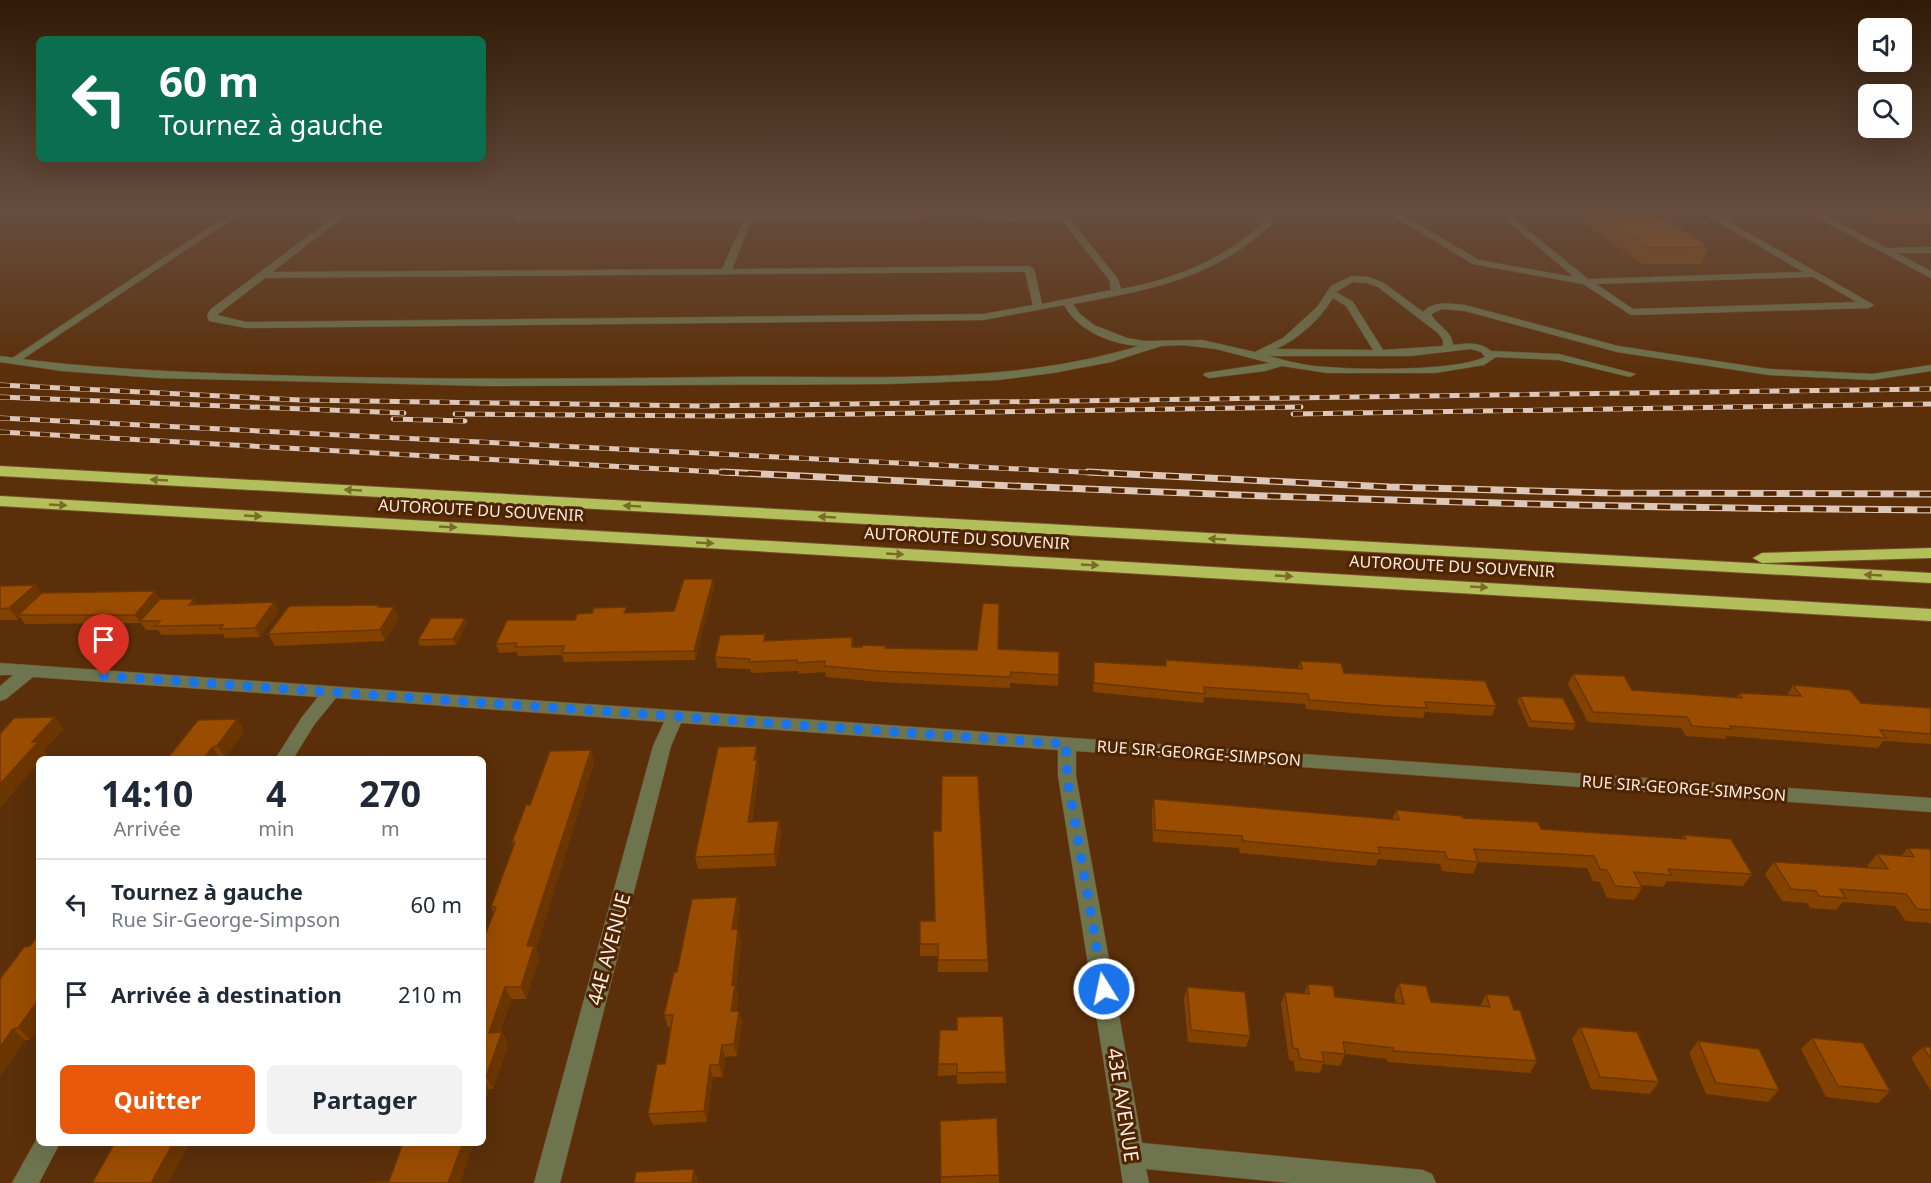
<!DOCTYPE html>
<html lang="fr">
<meta charset="utf-8">
<style>
:root{--surface:#fff;--page:#f2f2f3;--text:#1f2937;--muted:#747a83;--line:#e0e1e3;--accent:#ea580c}
body{margin:0;font-family:"Noto Sans",sans-serif;background:var(--page);color:var(--text);height:100vh;display:flex;flex-direction:column;font-size:22px;white-space:nowrap}
*{box-sizing:border-box;margin:0}
p{font-size:20px;color:var(--muted)}
.icon{flex:none;width:33px;height:33px;fill:none;stroke:currentColor;stroke-width:2;stroke-linecap:round;stroke-linejoin:round}
.map{position:relative;flex:1;overflow:hidden}
.drawer{position:absolute;left:36px;top:756px;width:450px;height:390px;display:flex;flex-direction:column;background:var(--surface);border-radius:9px;box-shadow:0 6px 24px #0002}
.drawer>*{flex:none}
.banner{position:absolute;left:36px;top:36px;width:450px;height:126px;border-radius:9px;box-shadow:0 6px 24px #0002;background:#0b6e4f;color:#fff;overflow:hidden}
.fabs{position:absolute;left:1858px;top:18px;display:grid;gap:12px}
.fabs a{display:grid;place-items:center;width:54px;height:54px;border-radius:9px;background:var(--surface);box-shadow:0 6px 24px #0002;font-size:30px}
.pin{position:absolute;display:grid;place-items:center;width:51px;height:51px;color:#fff;margin:-62px -26px;border-radius:50% 50% 50% 0;rotate:-45deg;box-shadow:0 0 6px #0007}
.pin .icon{rotate:45deg}
.me{position:absolute;width:66px;margin:-33px;rotate:350deg;stroke-linejoin:round;filter:drop-shadow(0 0 4px #0008)}
.turn{display:flex;align-items:center;gap:21px;height:126px;padding:0 24px;font-size:27px}
.turn .icon{width:78px;height:78px;stroke-width:2.5}
.turn b{display:block;font-size:42px;line-height:51px}
.eta{display:flex;justify-content:space-evenly;align-items:center;height:102px;text-align:center}
.eta b{font-size:36px;font-weight:700;line-height:42px}
.primary-button{display:flex;gap:12px;margin-top:auto;padding:12px 24px}
.primary-button a{flex:1;height:69px;border-radius:9px;background:var(--accent);color:#fff;font-size:24px;font-weight:700;line-height:69px;text-align:center}
.primary-button a+a{background:var(--page);color:var(--text)}
ul{padding:0;list-style:none}
li{display:flex;align-items:center;gap:18px;height:90px;padding:0 24px;border-top:2px solid var(--line)}
li div{flex:1}
li b{display:block;font-size:22px}
li em{font-style:normal}
.map>svg:first-child{display:block}
.lines{fill:none;stroke-linecap:round;stroke-linejoin:round}
.lane-casing{stroke:#754d2d;stroke-width:1}
.street-casing{stroke:#754d2d;stroke-width:1}
.highway-casing{stroke:#754d2d;stroke-width:2}
.lane{fill:#6e744e;fill-rule:evenodd}
.street{fill:#6e744e;fill-rule:evenodd}
.highway{fill:#b2bf5b;fill-rule:evenodd}
.rail-far1-casing{stroke:#dcc7b9;stroke-width:5}
.rail-casing{stroke:#dcc7b9;stroke-width:7}
.rail-far1{stroke:#4f2400;stroke-width:4;stroke-dasharray:10;stroke-linecap:butt}
.rail{stroke:#4f2400;stroke-width:4.5;stroke-dasharray:13;stroke-linecap:butt}
.wall{fill:#844200}
.shaded-wall{fill:#6c3600}
.building{fill:#9a4d00;stroke:#6c3600;stroke-width:1.5}
.oneway{fill:#7c6a29}
.route{stroke:#1a73e8;stroke-width:10;stroke-dasharray:0 18}
.labels{text-anchor:middle;stroke-width:6;stroke-linejoin:round;paint-order:stroke}
.street-label{font-size:16px;fill:#fbece3;stroke:#4f2400}
.near-street-label{font-size:20px;fill:#fbece3;stroke:#4f2400}
</style>
<div class="map">
<svg width="1931" height="1183" viewBox="0 0 1931 1183">
<rect width="100%" height="100%" fill="#5b2f0a"/>
<g class="lines">
<!-- lane casing -->
<g class="lane-casing">
<path id="lane" d="M344 209H354L272 272 722 269 744 219 516 220 515 218 519 216 746 214 748 209H756L754 214H914L953 210 1010 217 1056 213 1053 209H1062L1118 279 1121 289C1175 279 1223 260 1264 222L1263 209H1271V225C1213 279 1149 290 1073 304L1080 314 1094 325 1127 338 1144 341 1202 340 1255 352 1283 338 1317 307 1331 286 1351 276 1369 277 1384 283 1423 312C1434 300 1450 304 1465 305L1618 346 1769 369 1872 374 1931 365V371L1872 380 1769 375 1617 352 1465 311 1442 309 1431 314C1437 326 1452 330 1453 345 1467 343 1481 342 1491 351L1559 354 1636 374 1630 377 1559 360 1496 357 1484 365 1435 373H1327L1282 366 1265 371 1209 378 1203 375 1205 373 1270 363 1216 349 1183 345 1161 346 1111 362 1053 373 998 380 888 384 486 386 157 378 62 371 0 362V356C89 369 179 372 269 375 420 380 571 379 722 377 862 375 1004 387 1139 346 1111 344 1078 331 1064 305L983 320 246 328 209 321 207 315 211 309ZM953 214 1010 221 1060 218 1110 281 1111 290 1042 304 1034 269 1029 266 732 269 752 219 914 218ZM1025 272 1033 305 983 314 246 322 217 315 265 278ZM1353 282 1367 283 1378 287 1438 333 1443 340V346L1383 350 1353 302 1336 292ZM1333 298 1346 306 1373 350 1276 349C1300 338 1319 320 1333 298ZM1471 349 1481 352 1485 357C1453 372 1351 370 1314 366 1298 364 1283 360 1268 356H1410Z
M1382 209H1392L1479 260 1574 277 1493 209H1502L1588 279 1803 272 1696 209H1707L1874 305 1869 308 1631 315 1583 284 1473 264ZM1813 277 1857 302 1633 309 1596 284Z
M1801 209H1812L1887 248 1931 247V253H1897L1931 271V278Z"/>
</g>
<!-- street casing -->
<g class="street-casing">
<path id="street" d="M237 209H247L17 363 8 361Z
M0 663 1931 798V812L1076 751V776L1142 1143 1423 1170 1432 1174 1436 1183H1291L1146 1169 1149 1183H1123L1058 776V750L681 723 671 746 560 1183H534L653 746 664 722 336 698 314 725 293 759H275L302 717 318 697 33 677 6 699 0 701V686L13 675H0Z
M39 1135V1143H60L39 1183H12Z"/>
</g>
<!-- highway casing -->
<g class="highway-casing">
<path id="highway" d="M0 466 1931 573V583L0 476Z
M0 496 1931 609V621L0 506Z
M1931 548V558L1762 563 1753 558 1762 553Z"/>
</g>
<!-- lane -->
<use href="#lane" class="lane"/>
<!-- street -->
<use href="#street" class="street"/>
<!-- highway -->
<use href="#highway" class="highway"/>
<!-- rail-far1 casing -->
<g class="rail-far1-casing">
<path id="rail-far1" d="M0 385 300 400 700 406 1931 389
M0 397 404 413
M455 414 728 416 1301 407
M1293 414 1931 404
M0 418 1119 474
M393 419 465 421
M0 432 752 474"/>
</g>
<!-- rail casing -->
<g class="rail-casing">
<path id="rail" d="M722 472C1125 493 1528 508 1931 510
M1088 472 1389 487 1612 493 1931 494"/>
</g>
<!-- rail-far1 -->
<use href="#rail-far1" class="rail-far1"/>
<!-- rail -->
<use href="#rail" class="rail"/>
</g>
<!-- wall -->
<path class="wall" d="M1565 209H1648L1709 247 1702 264H1643Z
M1850 209H1931V224H1881Z
M713 579 714 588 695 660 564 662 562 655 518 656 517 652 499 653 496 644 628 613 674 611Z
M0 586 41 594 160 599 198 604 274 602 279 611 260 637 225 638 223 634 161 635 158 630H146L141 623 25 624 20 617 18 620H0Z
M380 607 399 618 385 641 275 646 268 634Z
M465 618 467 623 456 645 420 646 418 640Z
M766 641 853 647 977 650 998 649 1059 652 1058 686 1010 683V688L880 682 826 677 825 672 799 674 798 671 751 673 750 669 717 668 715 657Z
M1166 660 1298 669 1300 661 1344 673 1496 706 1492 716 1425 712 1423 718 1386 716 1306 709 1305 704 1204 697 1203 703 1093 692 1094 662 1165 666Z
M1573 674 1632 690 1736 698 1739 693 1787 696 1793 685 1861 703 1931 708V744L1883 741 1878 748 1727 736 1725 739 1686 736 1681 728 1588 722 1568 684Z
M1520 696 1576 724 1573 730 1529 727 1517 701Z
M237 719 244 731 225 758 167 759Z
M591 750 594 762 536 949 539 958 526 999H511L500 1032H502L508 1044 493 1089H489L483 1107V941L494 913 491 907 514 846 512 842 530 805Z
M759 758 758 763 759 772 752 822 779 821 781 833 776 866 698 869 695 857Z
M1154 799 1392 820 1396 810 1541 829 1681 839 1684 835 1752 874 1743 886 1667 881 1663 887 1641 885 1642 888 1634 900 1607 898 1600 882 1593 881 1587 868 1478 862 1473 874 1442 871 1440 864 1378 859 1376 866 1240 853 1239 848 1153 842 1152 811Z
M1908 848 1931 849V923L1906 921 1895 906 1843 902 1836 910 1810 908 1807 903 1782 901 1765 874 1774 862 1868 868 1867 866 1877 854 1901 856Z
M737 897 740 909 736 929H738L741 941 736 987 738 997 736 1011H739L742 1023 737 1056 725 1057 723 1077H713L707 1122 653 1125 648 1114 665 1064 671 1027H668L664 1015Z
M920 921 988 960V972H938V956H920Z
M39 934V1027L30 1040H25L0 1076 30 946Z
M1399 983 1431 1002 1480 1006 1486 994 1514 1010 1537 1061 1530 1073 1388 1062 1387 1059 1345 1054 1340 1066 1323 1064 1320 1073 1295 1071 1294 1061 1289 1060 1281 1004 1285 992 1304 994 1308 984 1335 997 1396 1003 1394 995Z
M1187 987 1250 1036 1246 1047 1188 1042 1184 999Z
M1580 1027 1659 1082 1650 1094 1591 1089 1572 1039Z
M940 1030 1006 1072V1083L957 1084V1075L938 1076Z
M1812 1038 1890 1091 1878 1103 1826 1097 1801 1049Z
M1698 1041 1779 1090 1768 1102 1706 1094 1689 1053Z
M1923 1047H1931V1091L1911 1058Z
M940 1121 999 1175V1183H941Z"/>
<!-- shaded-wall -->
<path class="shaded-wall" d="M713 579 714 588 695 660 694 651Z
M35 585 43 596 18 615 20 617 18 620 9 608Z
M155 591 161 601 140 621 141 624 135 615Z
M194 599 200 608 189 605Z
M274 602 279 611 260 637 255 628Z
M394 607 399 618 385 641 380 630Z
M465 618 467 623 456 645 453 639Z
M55 717 64 729 44 751 47 754 42 759H39V763L0 808V784L32 742Z
M237 719 244 731 225 758 217 746Z
M757 746 759 772 750 834 748 822Z
M213 747 220 759H203Z
M591 750 594 762 536 949 539 958 526 999 521 987 527 946Z
M779 821 781 833 776 866 774 854Z
M737 897 740 909 734 941 732 929Z
M738 929 741 941 736 987 738 997 734 1023 731 1011 732 985Z
M505 987 511 999 495 1044 489 1033Z
M39 999V1027L30 1040 18 1028Z
M739 1011 742 1023 737 1056 734 1044Z
M13 1029 25 1040 0 1076V1047Z
M502 1032 508 1044 493 1089 486 1077Z
M722 1045 725 1057 723 1077 719 1065Z
M710 1065 713 1077 707 1122 704 1111Z
M483 1079 489 1089 483 1107Z
M173 1143H190L168 1183H151Z
M463 1143H474L460 1183H448Z
M694 1169 698 1180V1183H692Z"/>
<!-- building -->
<path class="building" d="M1592 209H1648L1709 247 1650 248Z
M684 579H713L694 651 562 653 564 646 515 647 517 643 496 644 507 620H575L577 614 592 613 594 608 627 607 624 613 674 611Z
M35 585 9 608 0 609V586Z
M155 591 135 615H18L42 593Z
M160 599H194L189 605 274 602 255 628 220 629 223 625 155 626 160 621H140Z
M983 603 999 604 998 649 1059 652V675L1011 672 1010 677 879 671 824 666 825 661 797 663V660L749 662 750 659 715 657 720 635 765 634 764 641 852 637V647H862L863 645 886 646 885 648 977 650Z
M379 605 378 607H394L380 630 268 634 289 606Z
M431 618H465L453 639 418 640Z
M1166 660 1302 669 1300 661 1341 663 1344 673 1485 681 1496 706 1425 702 1427 708 1389 706 1309 700 1308 694 1204 687 1205 694 1094 683V662L1166 666Z
M1573 674 1624 676 1632 690 1742 698 1739 693 1801 696 1793 685 1850 690 1861 703 1931 708V734L1880 730 1886 738 1730 726 1732 729 1692 726 1687 717 1593 712Z
M1520 696 1563 698 1576 724 1531 721Z
M55 717 32 742H38L0 784V734L14 718Z
M237 719 217 746 213 747 203 759H167L198 720Z
M757 746 754 760H757L748 822 779 821 774 854 695 857 718 747Z
M591 750 527 946H534L521 987H505L489 1033 502 1032 486 1077 483 1078V941L496 907H491L515 842H512L526 805H530L550 751Z
M387 756 385 759H341L342 757Z
M942 776H978L988 960H938V944H920V921H935L933 831H941Z
M1154 799 1399 820 1396 810 1462 816 1463 818 1538 822 1541 829 1686 839 1684 835 1731 839 1752 874 1668 869 1671 875 1634 872 1642 888 1615 886 1607 870 1600 869 1594 856 1474 849 1478 862 1447 859 1445 852 1378 847 1380 854 1243 841 1242 836 1155 830Z
M1908 848 1931 849V910L1917 909 1906 894 1840 889 1846 898 1819 896 1816 891 1791 889 1774 862 1888 869 1877 854 1914 857Z
M737 897 732 929H738L732 985H735L731 1011H739L734 1044 722 1045 719 1065H710L704 1111 648 1114 657 1064H665L673 1015H664L674 972H677L692 899Z
M39 934V999L18 1028 13 1029 0 1047V979L24 947 30 946Z
M1399 983 1426 986 1431 1002 1490 1007 1486 994 1509 996 1514 1010H1520L1537 1061 1393 1051V1048L1343 1042 1345 1054 1322 1052 1324 1062 1300 1059 1298 1049 1293 1048 1285 992 1309 994 1308 984 1333 986 1335 997 1404 1004Z
M1187 987 1245 992 1250 1036 1191 1030Z
M1003 1016 1006 1072 957 1073V1064H938L940 1030H957V1017Z
M1580 1027 1637 1032 1659 1082 1600 1077Z
M1812 1038 1863 1043 1890 1091 1838 1086Z
M1698 1041 1759 1049 1779 1090 1716 1083Z
M1923 1047H1931V1059Z
M997 1118 999 1175 941 1177 940 1121Z
M115 1143H173L151 1183H92Z
M403 1143H463L448 1183H358L389 1181Z
M694 1169 692 1183H634L636 1172Z"/>
<!-- one-way arrows -->
<defs><path id="oneway-solid" d="M-6-.8H1V-3.2L6.5 0L1 3.2V.8H-6Z" transform="scale(1.5)"/></defs>
<g class="oneway">
<use href="#oneway-solid" transform="translate(159 480) rotate(-177)"/>
<use href="#oneway-solid" transform="translate(353 490) rotate(-177)"/>
<use href="#oneway-solid" transform="translate(58 505) rotate(3)"/>
<use href="#oneway-solid" transform="translate(632 506) rotate(-177)"/>
<use href="#oneway-solid" transform="translate(253 516) rotate(3)"/>
<use href="#oneway-solid" transform="translate(827 517) rotate(-177)"/>
<use href="#oneway-solid" transform="translate(448 527) rotate(3)"/>
<use href="#oneway-solid" transform="translate(1217 539) rotate(-177)"/>
<use href="#oneway-solid" transform="translate(705 543) rotate(3)"/>
<use href="#oneway-solid" transform="translate(895 554) rotate(3)"/>
<use href="#oneway-solid" transform="translate(1090 565) rotate(3)"/>
<use href="#oneway-solid" transform="translate(1873 575) rotate(-177)"/>
<use href="#oneway-solid" transform="translate(1284 576) rotate(3)"/>
<use href="#oneway-solid" transform="translate(1479 587) rotate(3)"/>
</g>
<!-- sky -->
<linearGradient id="sky" x2="0" y2="1"><stop stop-color="#321a06"/><stop offset="0.56" stop-color="#664d3e"/><stop offset="1" stop-color="#664d3e" stop-opacity="0"/></linearGradient>
<rect width="1931" height="375" fill="url(#sky)"/>
<g class="lines">
<!-- route -->
<path class="route" d="M104 676 1066 744 1067 777 1104 989"/>
</g>
<g class="labels">
<!-- street labels -->
<g class="street-label">
<text transform="translate(481 510) rotate(3)" y="6">AUTOROUTE DU SOUVENIR</text>
<text transform="translate(967 538) rotate(3)" y="6">AUTOROUTE DU SOUVENIR</text>
<text transform="translate(1452 566) rotate(3)" y="6">AUTOROUTE DU SOUVENIR</text>
<text transform="translate(1199 753) rotate(4)" y="6">RUE SIR-GEORGE-SIMPSON</text>
<text transform="translate(1684 788) rotate(4)" y="6">RUE SIR-GEORGE-SIMPSON</text>
</g>
<!-- near-street labels -->
<g class="near-street-label">
<text transform="translate(609 949) rotate(-75)" y="7">44E AVENUE</text>
<text transform="translate(1123 1105) rotate(81)" y="7">43E AVENUE</text>
</g>
</g>
</svg>
<div class="fabs">
<a><svg class="icon" aria-label="sound" viewBox="0 0 24 24"><path d="M4 9h4l5-4v14l-5-4H4zM17 9q2 3 0 6"/></svg></a>
<a><svg class="icon" aria-label="search" viewBox="0 0 24 24"><circle cx="10" cy="10" r="6"/><path d="M15 15l6 6"/></svg></a>
</div>
<div class="pin" style="left:104px;top:676px;background:#d93025"><svg class="icon" aria-label="arrive" viewBox="0 0 24 24"><path d="M6 21V4h12l-3 4 3 4H6"/></svg></div>
<svg class="me" style="left:1104px;top:989px" viewBox="-20 -20 40 40"><circle r="17" fill="#1a73e8" stroke="#fff" stroke-width="3"/><path d="M0-11L8 9 0 5-8 9z" fill="#fff"/></svg>
<div class="banner">
<div class="turn"><svg class="icon" aria-label="left" viewBox="0 0 24 24"><path d="M17 20v-9H6M10 6l-5 5 5 5"/></svg><div><b>60 m</b>Tournez à gauche</div></div>
</div>
<section class="drawer">
<div class="eta">
<div><b>14:10</b><p>Arrivée</p></div>
<div><b>4</b><p>min</p></div>
<div><b>270</b><p>m</p></div>
</div>
<ul>
<li><svg class="icon" aria-label="left" viewBox="0 0 24 24"><path d="M17 20v-9H6M10 6l-5 5 5 5"/></svg><div><b>Tournez à gauche</b><p>Rue Sir-George-Simpson</p></div><em>60 m</em></li>
<li><svg class="icon" aria-label="arrive" viewBox="0 0 24 24"><path d="M6 21V4h12l-3 4 3 4H6"/></svg><div><b>Arrivée à destination</b></div><em>210 m</em></li>
</ul>
<div class="primary-button"><a>Quitter</a><a>Partager</a></div>
</section>
</div>
